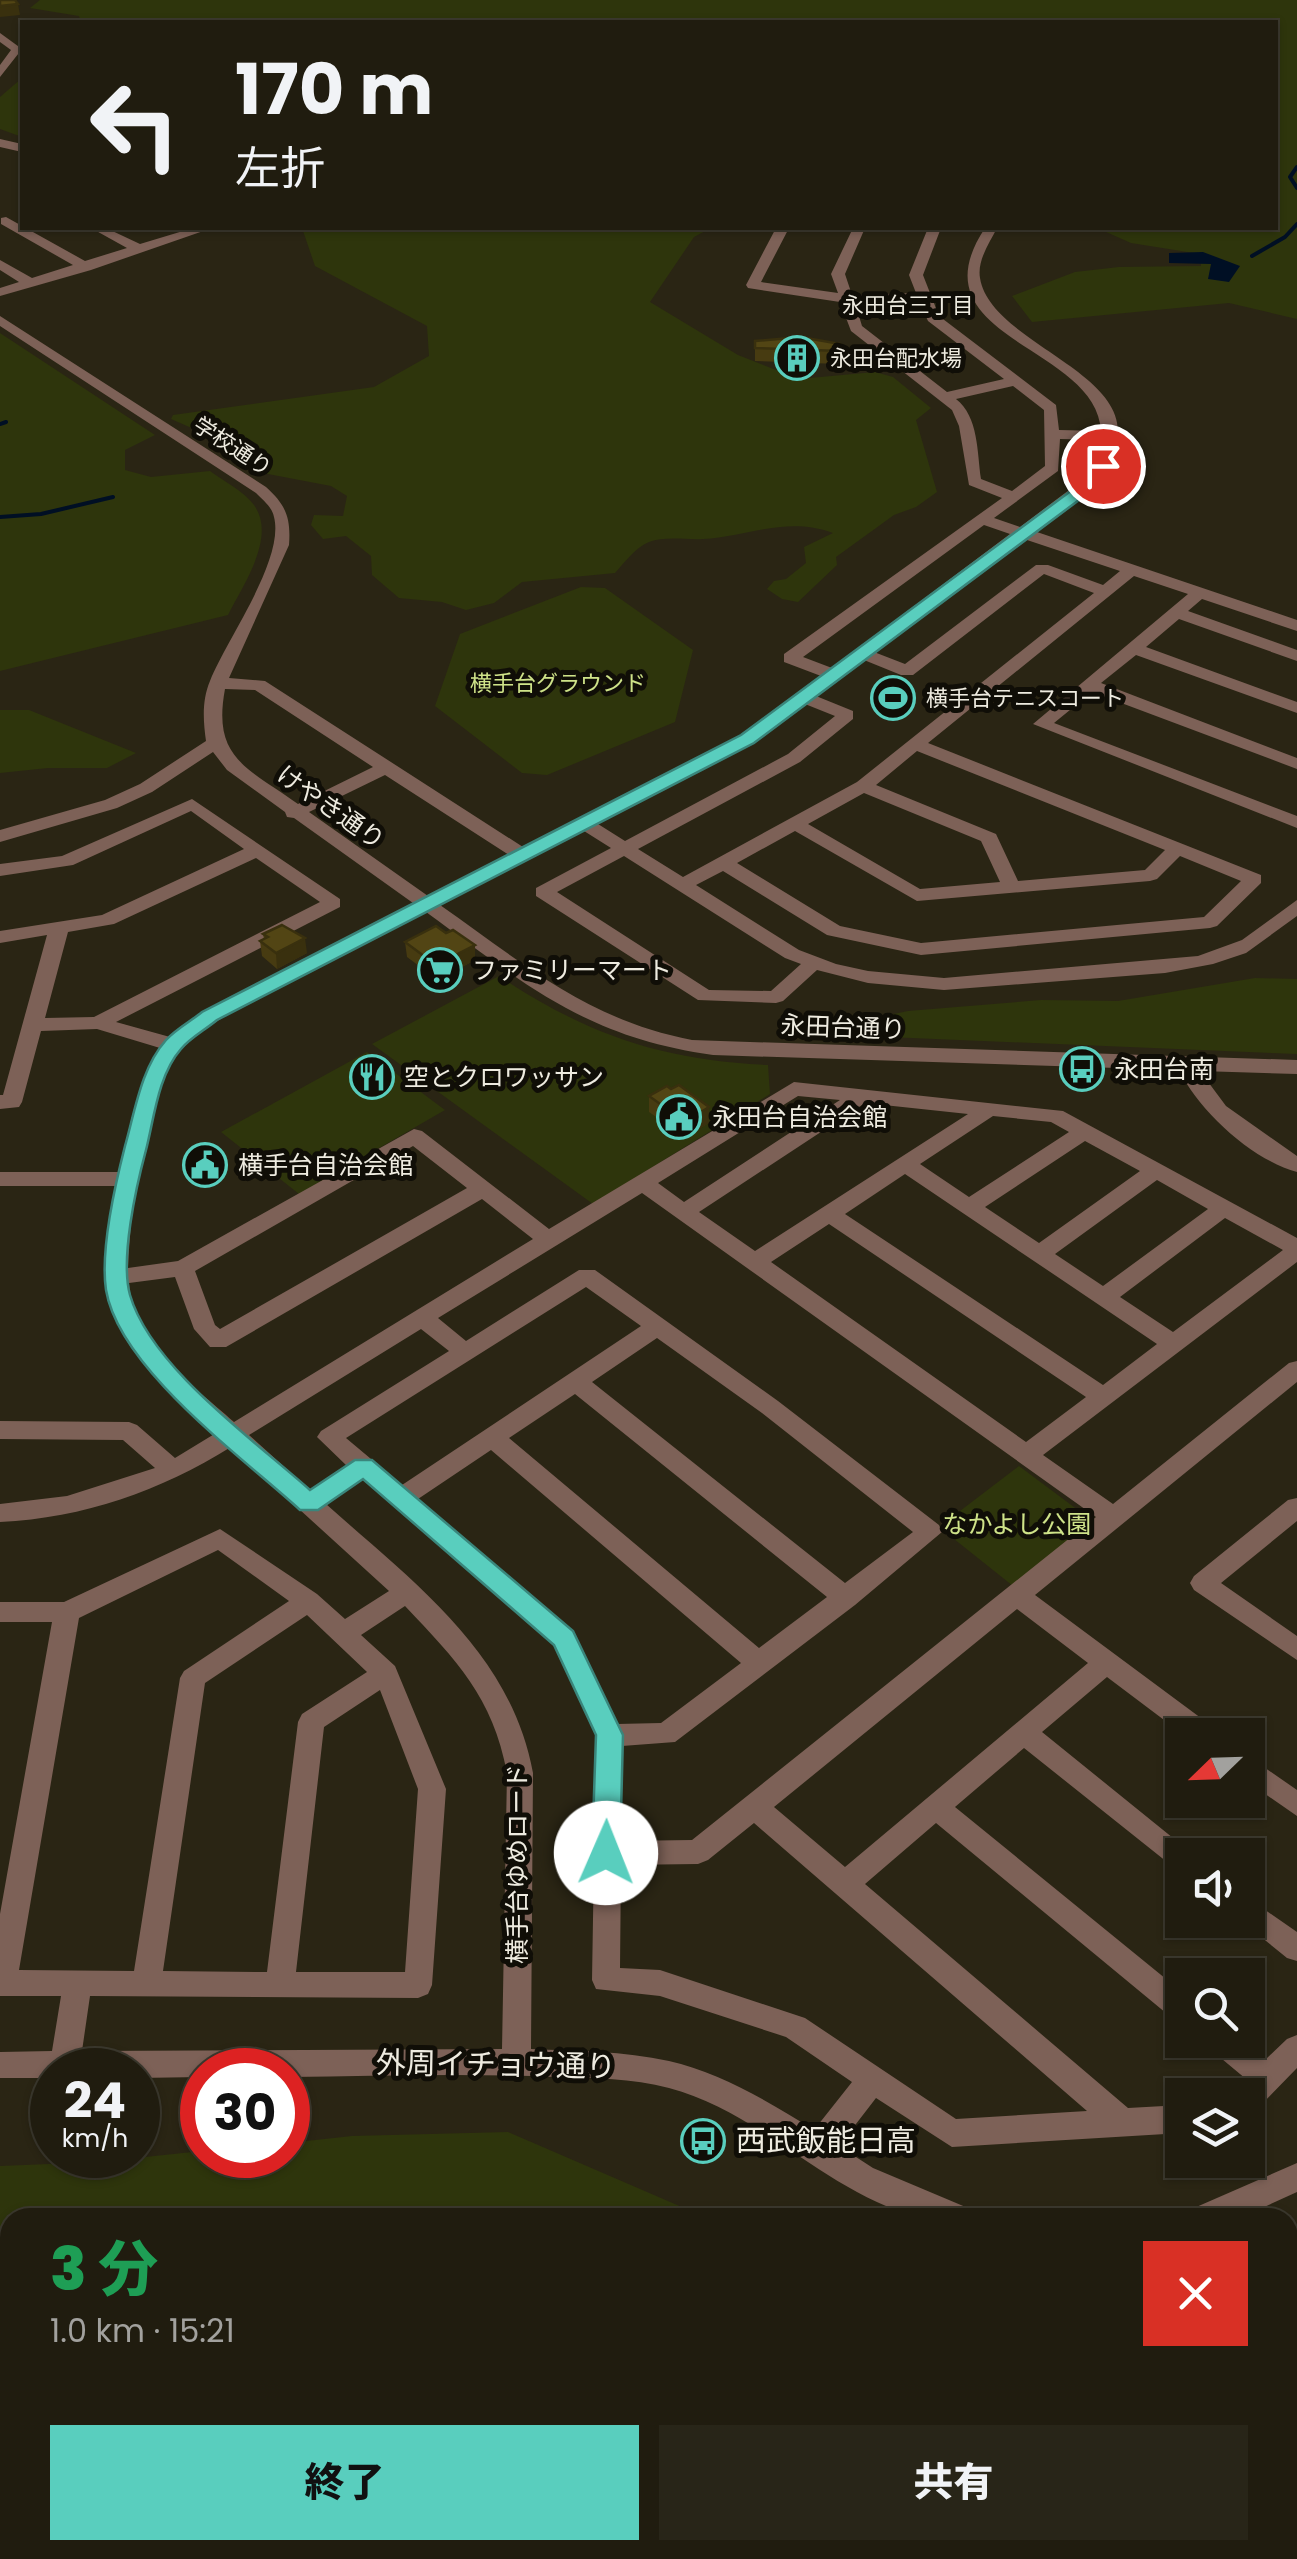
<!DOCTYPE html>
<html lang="ja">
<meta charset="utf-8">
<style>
:root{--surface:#201c0f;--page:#282518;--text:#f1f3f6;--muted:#a2a19e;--line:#3d3a2f;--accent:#59cebe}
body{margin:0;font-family:Poppins,"Noto Sans JP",sans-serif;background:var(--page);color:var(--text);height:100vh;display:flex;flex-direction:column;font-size:38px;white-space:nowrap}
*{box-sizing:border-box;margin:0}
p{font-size:32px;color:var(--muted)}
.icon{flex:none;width:55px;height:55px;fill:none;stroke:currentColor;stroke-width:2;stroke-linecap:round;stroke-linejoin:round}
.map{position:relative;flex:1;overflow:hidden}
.drawer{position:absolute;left:0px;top:2208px;width:1298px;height:352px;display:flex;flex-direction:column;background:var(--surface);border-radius:30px 30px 0 0;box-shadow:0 2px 8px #0004,0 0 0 2px var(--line)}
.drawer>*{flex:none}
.top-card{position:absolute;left:20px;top:20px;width:1258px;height:210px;border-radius:0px;box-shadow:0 2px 8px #0004,0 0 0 2px var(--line);background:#201c0f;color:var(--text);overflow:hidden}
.needle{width:65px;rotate:247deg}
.controls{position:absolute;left:1165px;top:1718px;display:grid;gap:20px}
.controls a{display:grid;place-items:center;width:100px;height:100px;border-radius:0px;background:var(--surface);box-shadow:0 2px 8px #0004,0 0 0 2px var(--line);font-size:50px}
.speed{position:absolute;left:30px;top:2048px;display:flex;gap:20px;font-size:50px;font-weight:700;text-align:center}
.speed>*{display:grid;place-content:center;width:130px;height:130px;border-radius:50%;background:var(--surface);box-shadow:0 2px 8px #0004,0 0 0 2px var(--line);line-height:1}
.speed small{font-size:25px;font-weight:400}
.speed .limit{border:15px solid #d22;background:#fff;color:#111}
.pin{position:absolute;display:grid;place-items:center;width:85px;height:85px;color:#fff;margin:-42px;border:5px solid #fff;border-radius:50%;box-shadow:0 2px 10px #0007}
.me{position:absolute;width:110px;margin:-55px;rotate:1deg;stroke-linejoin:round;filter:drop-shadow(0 0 8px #0008)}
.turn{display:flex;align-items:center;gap:35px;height:210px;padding:0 50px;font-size:45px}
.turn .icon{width:130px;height:130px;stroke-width:2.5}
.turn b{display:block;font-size:70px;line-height:85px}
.round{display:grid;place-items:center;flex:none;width:105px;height:105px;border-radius:0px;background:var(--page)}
.headline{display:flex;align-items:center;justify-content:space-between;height:170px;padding:0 50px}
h1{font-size:60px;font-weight:800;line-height:75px;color:#1e9e55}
.cta{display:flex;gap:20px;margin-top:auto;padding:20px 50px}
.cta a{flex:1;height:115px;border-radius:0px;background:var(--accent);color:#111;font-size:40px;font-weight:800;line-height:115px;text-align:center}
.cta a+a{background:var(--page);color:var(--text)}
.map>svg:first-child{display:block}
.green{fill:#2e350c}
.water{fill:#000f24}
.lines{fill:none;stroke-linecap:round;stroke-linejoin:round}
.stream{stroke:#000f24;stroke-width:4}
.minor{fill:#7d6157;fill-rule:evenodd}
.wall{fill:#473b11}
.shaded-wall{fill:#39300e}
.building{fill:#524514;stroke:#39300e;stroke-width:2.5}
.route{fill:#59cebe;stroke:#3a867c;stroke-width:2.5}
.labels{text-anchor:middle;stroke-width:10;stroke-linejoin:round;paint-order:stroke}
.far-neighbourhood-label{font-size:22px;fill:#eeebe0;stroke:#100e07}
.far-poi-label{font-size:22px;fill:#eeebe0;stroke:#100e07;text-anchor:start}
.far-street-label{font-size:22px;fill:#eeebe0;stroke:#100e07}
.far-park-label{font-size:22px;fill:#cfe389;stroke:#100e07}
.street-label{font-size:25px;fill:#eeebe0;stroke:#100e07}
.poi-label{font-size:25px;fill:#eeebe0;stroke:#100e07;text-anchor:start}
.park-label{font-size:25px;fill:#cfe389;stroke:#100e07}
.near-street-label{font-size:30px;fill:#eeebe0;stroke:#100e07}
.near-poi-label{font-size:30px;fill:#eeebe0;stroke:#100e07;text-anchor:start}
</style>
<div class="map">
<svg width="1297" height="2559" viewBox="0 0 1297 2559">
<rect width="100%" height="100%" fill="#2a2514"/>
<!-- green -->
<path class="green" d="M40 0H1297V319L1229 303 1032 322 1012 296 1075 272 1119 267 1201 266 1200 254 1131 243 1097 228H1275V22H81L79 16 30 8Z
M22 78V137L0 129V97Z
M302 228H711L694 237 650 302 738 355 799 379 875 372 893 377 931 408 916 420 937 492 916 507 894 515 836 557 837 565 798 602 782 599 767 589 774 581 786 579 806 563 804 547 833 533C787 516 749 536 703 539 687 540 664 536 649 542 635 548 625 562 615 573L522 582 494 603 466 610 442 602 399 598 372 575 371 556 346 536 323 539 311 525 314 515 343 516 347 496 331 486 268 474 228 452 210 436 171 419 173 415 374 387 429 356 427 326 315 266Z
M0 333 155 435 125 450V470L151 477 210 471C223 481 244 491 254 505 277 537 243 585 228 615L0 671Z
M581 587 605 588 693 650 675 722 547 775 522 773 435 706 460 634Z
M0 710H29L136 753 107 768H48L0 773Z
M499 976C588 1035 661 1060 768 1065L770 1094 593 1204 372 1044Z
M1255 978 1297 979V1054L888 1037 889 1015 908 1011 1041 1000 1118 1001Z
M367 1052 445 1110 299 1194 221 1132Z
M1019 1466 1094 1522 1013 1586 939 1527Z
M508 2132 691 2211 695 2217 10 2218V2550H939L924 2559H0V2166L98 2162 202 2151V2155H288V2143L352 2136Z"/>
<!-- water -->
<path class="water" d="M1203 252 1240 266 1229 282 1208 279 1211 264 1169 263V253Z"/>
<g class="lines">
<!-- stream -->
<path class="stream" d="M1297 167 1290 177 1297 188
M1252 256 1285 237 1297 224
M0 424 6 422
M0 517 41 514 113 497"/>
<!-- minor -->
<path class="minor" d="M0 33 22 49 0 77V65L11 50 0 42Z
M0 139 22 144V152L0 147Z
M6 217 85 261 127 248 91 228H106L140 244 193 228H212L91 270 0 296V288L19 282 0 270V260L32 278 73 265 1 224V218Z
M776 228H789L761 282 838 293 831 274 853 228H865L845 274 852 295 916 293 909 275 928 228H941L923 275 939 316 1056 405 1059 430 1101 431C1096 344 911 340 985 228H997C990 242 977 260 980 278 991 347 1153 375 1111 457 1107 466 1103 477 1096 484 1080 503 1054 517 1034 531L1297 620V631L1202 599 1188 611 1297 650V661L1179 619 1146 647 1297 702V713L1136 655 1101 683 1297 758V769L1092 692 1054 723 1297 816V828L1033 724 1188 594 1134 576 928 743 1261 875V883L1217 926 1210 928 921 955 827 935 723 871 696 885 799 950 836 964 868 971 944 978 1198 956 1242 940 1297 900V916L1246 953 1213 964 1165 973 944 990 868 983 817 970 783 1001 776 1003 698 1000 536 896V888L611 848 584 831 440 905C524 964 588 1020 692 1040L1297 1060V1074L1200 1071 1226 1106 1297 1156V1172C1252 1160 1199 1111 1179 1070L713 1055C585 1037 526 985 426 912 373 940 200 1015 174 1059 141 1113 131 1205 128 1268L178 1261 414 1129 422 1131 549 1229 794 1082 1063 1111 1297 1238V1262L1043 1455 1113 1504 1289 1363 1297 1361V1382L1035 1595 1213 1727 1217 1735H1184L1107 1677 1042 1732 1194 1855H1182V1870L1172 1866 1024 1748 955 1807 1182 1992V2022L1172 2018 936 1823 865 1884 1128 2108 1182 2105V2133L952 2147 876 2098 839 2146 873 2168 968 2208 972 2218C956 2218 935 2221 919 2217 827 2194 761 2112 669 2088 632 2078 593 2078 555 2077 466 2073 377 2076 288 2077V2070H202V2077L138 2078V2070H52V2078H0V2052L52 2051 61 1996H0V1914L52 1622H0V1602H64L220 1529 317 1594 345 1619 389 1591 231 1447C160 1491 84 1518 0 1522V1504L67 1496 155 1468 123 1440 0 1439V1421L129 1422 137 1425 175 1458 216 1433C119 1345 90 1323 115 1186H0V1172H118L135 1105 160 1048 97 1029 41 1031 22 1102 19 1107 0 1109V1095H3L47 935 0 943V931L102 915 244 849 191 811 73 865 0 876V864L62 856 192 799 340 899V907L116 1022 170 1037 202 1012 413 903 294 818 287 817 285 812 227 770 213 752 152 792 117 808 0 842V830L105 800 140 784 206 741C203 720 202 700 210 681 226 640 285 560 274 517 272 507 263 500 256 493L0 326V316L266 487C286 505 291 518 289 545L229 678 265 681 523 847 742 735 821 676 784 662V654L1002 498 969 485 959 426 952 410 851 331 840 302 748 288 746 285ZM919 301 928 321 1004 379 947 392 862 326 855 303ZM1013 386 1044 410 1045 466 1012 491 981 479C977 453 979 417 956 399ZM1060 439 1102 440 1085 478 1020 527 994 518 1058 471ZM984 525 1010 534 832 668 803 657ZM1024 539 1120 571 1103 585 1048 565H1036L905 664 874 652ZM1044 574 1094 593 857 782 683 877 638 849 800 762 853 719V711L816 696 864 660 901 675H913ZM225 689 255 690 373 767 298 804C247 767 212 759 225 689ZM805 704 835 716 788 754 625 841 598 824 754 743ZM917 751 1165 850 1145 870 1018 881 996 834 876 785ZM385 775 509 855 428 896 309 812ZM864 793 981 841 1000 882 920 889 808 824ZM795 831 917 901 1150 881 1157 879 1180 856 1241 881 1204 917 921 943 840 926 737 863ZM624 856 785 958 801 964 771 991 709 990 557 892ZM256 858 320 902 94 1017 45 1018 68 932 114 924ZM798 1096 840 1100 684 1202 658 1183ZM865 1103 968 1114 755 1251 699 1212ZM993 1116 1051 1122 1069 1132 969 1197 920 1164ZM1085 1141 1140 1171 1039 1243 985 1207ZM413 1146 467 1188 220 1329 215 1325 195 1271ZM905 1174 1157 1344 1103 1385 845 1214ZM1157 1180 1208 1209 1103 1286 1055 1254ZM642 1193 1096 1517 692 1840 621 1841 622 1746 675 1742 855 1605 942 1532 939 1525 778 1401 595 1270H579L466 1341 438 1318ZM482 1199 533 1239 234 1422C192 1384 133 1345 129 1283L175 1277 194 1329 210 1347H226ZM1225 1218 1283 1250 1173 1332 1120 1297ZM829 1224 1086 1397 1026 1442 771 1262ZM586 1287 641 1326 402 1485 346 1438ZM421 1329 449 1351 321 1431 317 1437 347 1466 310 1490 249 1435ZM657 1338 762 1413 913 1532 845 1583 592 1382ZM575 1394 827 1597 759 1648 509 1438ZM491 1450 741 1663 661 1723 617 1724 573 1631 418 1499ZM362 1479 554 1645 596 1735 592 1980 596 1989 660 1996 786 2037 852 2082 814 2130C771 2103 719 2072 669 2061 623 2051 577 2051 531 2049L533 1773C511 1652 413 1582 326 1504ZM218 1550 289 1601 184 1671 180 1678 134 1971 19 1970 79 1618ZM405 1606C456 1660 493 1697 507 1773L502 2049 82 2051 90 1996 418 1998 428 1994 432 1985 446 1789 395 1666 361 1635ZM1017 1609 1088 1663 845 1867 774 1807ZM307 1615 367 1672 302 1714 298 1722 267 1972 163 1971 205 1683ZM380 1690 418 1789 405 1972H296L324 1727ZM754 1823 1087 2111 956 2119 805 2018 660 1970 620 1968 621 1865 698 1864 708 1860Z
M1297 1498V1521L1221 1583 1297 1636V1660L1194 1590 1190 1583 1194 1576 1288 1500Z
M1248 1756 1297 1790V1816L1248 1782Z
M1248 1898 1297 1932V1961L1287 1958 1240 1920H1248Z
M1297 2035V2068L1259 2107 1248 2111V2095H1234L1246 2079 1210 2049 1205 2040H1242L1266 2059 1287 2039Z
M1297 2163V2192L1240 2218H1190L1194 2208Z"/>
</g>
<!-- wall -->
<path class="wall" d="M755 341 840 344 839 364 755 361Z
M263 934 307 953 277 969 262 956 260 941 264 939Z
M405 942 475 960 438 980 407 957Z
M649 1096 709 1123 685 1137 649 1112Z"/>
<!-- shaded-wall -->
<path class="shaded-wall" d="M18 4 20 15 0 17V6Z
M305 938 307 953 277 969 276 953Z
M475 945V960L438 980 436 965Z
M709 1107V1123L685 1137V1122Z"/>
<!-- building -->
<path class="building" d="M0 0H15L18 4 0 6Z
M801 337 840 344V351L755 348V341Z
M282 925 305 938 276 953 260 941 268 937 263 934Z
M436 926 446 933 453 930 475 945 436 965 405 942Z
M679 1085 709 1107 685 1122 649 1096 667 1086 671 1089Z"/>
<!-- route -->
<path class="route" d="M1097 463 1110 466 1083 497 754 743 217 1020C205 1030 190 1038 181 1049 158 1075 154 1119 146 1150 136 1187 120 1259 130 1295 151 1367 254 1440 310 1490L355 1460H372L573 1631 623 1735 620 1853 616 1861 606 1865 596 1861 592 1853 596 1735 554 1645 363 1479 318 1510H300C242 1457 119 1368 106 1290 100 1250 115 1185 125 1146 135 1111 141 1068 166 1040 176 1029 191 1021 202 1012L741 735 1072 490Z"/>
<!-- icons -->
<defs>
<g id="building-ring" transform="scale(2.25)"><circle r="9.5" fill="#100e07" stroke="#59cebe" stroke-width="1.5"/><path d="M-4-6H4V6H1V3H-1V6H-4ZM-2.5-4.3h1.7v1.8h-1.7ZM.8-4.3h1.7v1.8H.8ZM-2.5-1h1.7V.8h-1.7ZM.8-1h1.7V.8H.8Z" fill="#59cebe"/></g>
<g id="stadium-ring" transform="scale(2.25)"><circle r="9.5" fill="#100e07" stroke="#59cebe" stroke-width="1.5"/><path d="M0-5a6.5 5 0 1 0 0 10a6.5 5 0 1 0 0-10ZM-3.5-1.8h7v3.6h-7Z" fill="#59cebe"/></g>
<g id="supermarket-ring" transform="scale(2.25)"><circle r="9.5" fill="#100e07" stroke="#59cebe" stroke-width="1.5"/><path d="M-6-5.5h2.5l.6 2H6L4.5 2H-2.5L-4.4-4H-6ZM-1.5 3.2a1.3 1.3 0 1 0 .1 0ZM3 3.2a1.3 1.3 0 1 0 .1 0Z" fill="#59cebe"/></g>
<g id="bus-ring" transform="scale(2.25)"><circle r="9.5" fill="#100e07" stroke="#59cebe" stroke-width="1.5"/><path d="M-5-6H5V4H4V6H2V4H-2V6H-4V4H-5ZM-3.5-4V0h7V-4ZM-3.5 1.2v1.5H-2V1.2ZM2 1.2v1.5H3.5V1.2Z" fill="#59cebe"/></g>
<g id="restaurant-ring" transform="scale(2.25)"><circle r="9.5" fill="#100e07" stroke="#59cebe" stroke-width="1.5"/><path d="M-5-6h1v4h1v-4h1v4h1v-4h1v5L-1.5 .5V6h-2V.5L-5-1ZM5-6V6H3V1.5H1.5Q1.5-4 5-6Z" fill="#59cebe"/></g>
<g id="civic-ring" transform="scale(2.25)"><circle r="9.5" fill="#100e07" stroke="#59cebe" stroke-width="1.5"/><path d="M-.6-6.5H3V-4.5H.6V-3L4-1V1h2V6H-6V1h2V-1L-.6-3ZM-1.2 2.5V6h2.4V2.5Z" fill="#59cebe"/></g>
</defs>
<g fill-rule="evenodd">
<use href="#building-ring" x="797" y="358"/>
<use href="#stadium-ring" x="893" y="698"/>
<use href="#supermarket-ring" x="440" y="970"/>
<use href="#bus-ring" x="1082" y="1069"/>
<use href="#restaurant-ring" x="372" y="1077"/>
<use href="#civic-ring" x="679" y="1117"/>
<use href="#civic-ring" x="205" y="1165"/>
<use href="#bus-ring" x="703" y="2141"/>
</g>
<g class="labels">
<!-- far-neighbourhood labels -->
<g class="far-neighbourhood-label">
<text x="908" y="313">永田台三丁目</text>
</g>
<!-- far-poi labels -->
<g class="far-poi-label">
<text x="830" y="366">永田台配水場</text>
<text x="926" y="706">横手台テニスコート</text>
</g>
<!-- far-street labels -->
<g class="far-street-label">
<text transform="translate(233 446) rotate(33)" y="8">学校通り</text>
</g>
<!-- far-park labels -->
<g class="far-park-label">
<text x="558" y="691">横手台グラウンド</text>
</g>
<!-- street labels -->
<g class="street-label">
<text transform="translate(331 807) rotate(35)" y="9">けやき通り</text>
<text transform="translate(843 1027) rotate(2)" y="9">永田台通り</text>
<text transform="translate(517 1864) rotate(-90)" y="9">横手台ゆめロード</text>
</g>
<!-- poi labels -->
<g class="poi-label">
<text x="472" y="979">ファミリーマート</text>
<text x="1114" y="1078">永田台南</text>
<text x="404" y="1086">空とクロワッサン</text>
<text x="712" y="1126">永田台自治会館</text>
<text x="238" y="1174">横手台自治会館</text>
</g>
<!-- park labels -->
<g class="park-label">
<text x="1017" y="1533">なかよし公園</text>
</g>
<!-- near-street labels -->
<g class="near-street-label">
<text transform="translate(496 2065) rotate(1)" y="10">外周イチョウ通り</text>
</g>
<!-- near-poi labels -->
<g class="near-poi-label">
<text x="736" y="2151">西武飯能日高</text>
</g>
</g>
</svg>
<div class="controls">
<a><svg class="needle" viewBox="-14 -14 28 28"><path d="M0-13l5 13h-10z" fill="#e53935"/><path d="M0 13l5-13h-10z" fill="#a2a19e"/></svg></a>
<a><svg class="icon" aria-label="sound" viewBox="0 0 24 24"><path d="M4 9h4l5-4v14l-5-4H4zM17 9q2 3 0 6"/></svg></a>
<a><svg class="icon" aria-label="search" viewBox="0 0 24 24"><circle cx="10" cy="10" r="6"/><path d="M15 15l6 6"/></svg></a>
<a><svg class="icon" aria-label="layers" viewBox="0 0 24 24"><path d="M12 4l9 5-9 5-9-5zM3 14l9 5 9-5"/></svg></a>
</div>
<div class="speed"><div>24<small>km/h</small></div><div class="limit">30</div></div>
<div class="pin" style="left:1103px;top:466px;background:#d93025"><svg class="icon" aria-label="arrive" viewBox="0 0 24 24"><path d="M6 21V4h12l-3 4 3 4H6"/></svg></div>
<svg class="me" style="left:606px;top:1853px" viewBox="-20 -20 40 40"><circle r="19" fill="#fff"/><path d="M0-13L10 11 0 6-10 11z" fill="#59cebe"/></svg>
<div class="top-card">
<div class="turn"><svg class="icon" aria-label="left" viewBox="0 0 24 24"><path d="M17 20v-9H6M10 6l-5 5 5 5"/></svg><div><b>170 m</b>左折</div></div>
</div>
<section class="drawer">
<div class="headline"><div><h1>3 分</h1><p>1.0 km · 15:21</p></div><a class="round" style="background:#d93025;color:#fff"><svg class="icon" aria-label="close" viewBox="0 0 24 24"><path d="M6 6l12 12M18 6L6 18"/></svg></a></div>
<div class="cta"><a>終了</a><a>共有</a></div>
</section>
</div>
